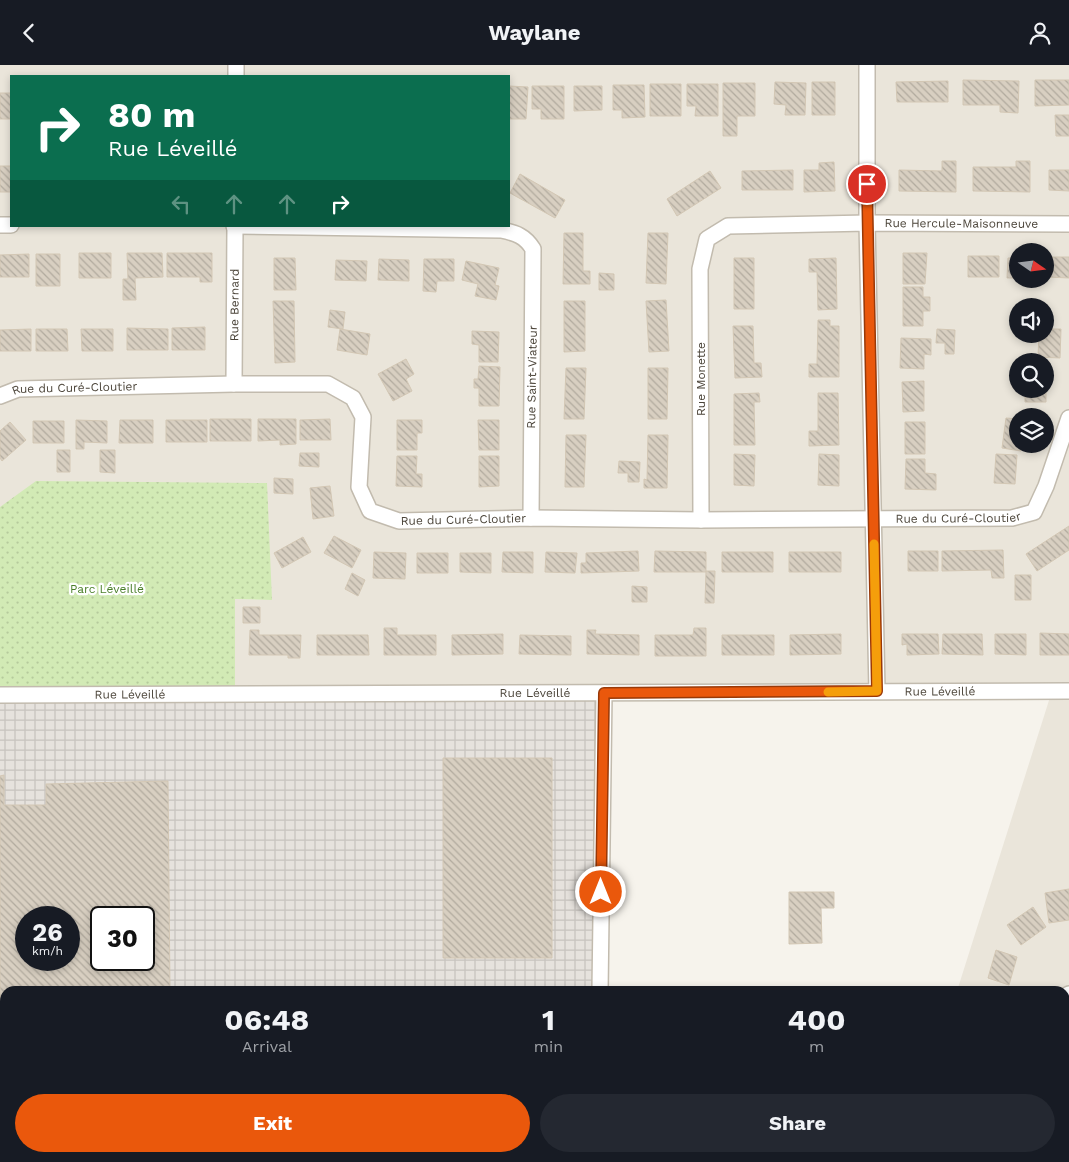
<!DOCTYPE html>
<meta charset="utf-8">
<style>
:root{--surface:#171b24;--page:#242831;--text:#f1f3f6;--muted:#9ea1a6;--accent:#ea580c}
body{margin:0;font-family:"Work Sans",sans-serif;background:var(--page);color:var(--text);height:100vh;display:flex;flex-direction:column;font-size:19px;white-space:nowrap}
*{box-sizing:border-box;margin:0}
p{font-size:16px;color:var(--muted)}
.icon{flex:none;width:28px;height:28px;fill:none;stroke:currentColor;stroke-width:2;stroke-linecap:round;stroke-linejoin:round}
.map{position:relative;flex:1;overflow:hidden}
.sheet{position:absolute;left:0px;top:921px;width:1070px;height:176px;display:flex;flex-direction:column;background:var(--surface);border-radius:15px 15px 0 0;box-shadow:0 2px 8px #0003}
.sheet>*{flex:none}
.guide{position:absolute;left:10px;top:10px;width:500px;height:152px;border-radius:0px;box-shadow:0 2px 8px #0003;background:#0b6e4f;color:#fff;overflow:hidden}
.needle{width:32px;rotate:104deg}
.fabs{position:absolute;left:1009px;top:178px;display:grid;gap:10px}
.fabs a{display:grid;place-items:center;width:45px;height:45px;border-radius:50%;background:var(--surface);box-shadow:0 2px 8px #0003;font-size:25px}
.speed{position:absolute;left:15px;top:841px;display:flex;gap:10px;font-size:25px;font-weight:700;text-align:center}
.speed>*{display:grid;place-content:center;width:65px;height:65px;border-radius:50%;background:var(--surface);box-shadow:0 2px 8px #0003;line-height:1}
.speed small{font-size:12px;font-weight:400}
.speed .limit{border:2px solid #111;border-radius:8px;background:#fff;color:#111}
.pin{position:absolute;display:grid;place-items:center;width:42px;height:42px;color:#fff;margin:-21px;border:2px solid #fff;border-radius:50%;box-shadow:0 1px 5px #0007}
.me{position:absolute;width:55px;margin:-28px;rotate:0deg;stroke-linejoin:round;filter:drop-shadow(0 0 4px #0008)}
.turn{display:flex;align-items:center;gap:18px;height:105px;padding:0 15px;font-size:22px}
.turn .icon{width:65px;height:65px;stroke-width:2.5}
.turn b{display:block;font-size:35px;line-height:42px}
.lanes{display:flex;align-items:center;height:48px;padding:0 15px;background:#0003;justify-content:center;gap:25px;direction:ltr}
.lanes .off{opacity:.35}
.eta{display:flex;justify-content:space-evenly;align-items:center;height:85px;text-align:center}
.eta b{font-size:30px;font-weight:700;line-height:35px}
.primary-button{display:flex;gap:10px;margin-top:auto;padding:10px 15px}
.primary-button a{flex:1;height:58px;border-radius:30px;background:var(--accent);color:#fff;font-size:20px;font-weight:700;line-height:58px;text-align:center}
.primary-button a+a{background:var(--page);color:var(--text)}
header{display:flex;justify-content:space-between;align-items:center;height:65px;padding:0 15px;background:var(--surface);font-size:22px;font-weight:700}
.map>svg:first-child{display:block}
.residential{fill:#eae5da;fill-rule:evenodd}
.industrial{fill:url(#industrial-grid);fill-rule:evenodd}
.forest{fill:url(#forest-firs)}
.park{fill:url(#park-dots)}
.building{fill:url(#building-back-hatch);stroke:#d3c7b4;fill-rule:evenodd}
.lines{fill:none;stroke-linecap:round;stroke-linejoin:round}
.street-casing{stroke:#c2bbae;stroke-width:18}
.street{stroke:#fff;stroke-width:15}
.route-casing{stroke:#983908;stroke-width:12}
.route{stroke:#ea580c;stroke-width:9}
.slow{stroke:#f59e0b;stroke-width:9}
.labels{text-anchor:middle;stroke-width:4.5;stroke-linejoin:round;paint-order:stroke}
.street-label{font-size:12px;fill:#4b4439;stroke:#fff}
.park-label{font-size:12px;fill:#4a7f2a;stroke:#fff}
</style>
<header><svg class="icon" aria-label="back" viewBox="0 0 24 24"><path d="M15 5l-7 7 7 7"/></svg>Waylane<svg class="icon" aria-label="person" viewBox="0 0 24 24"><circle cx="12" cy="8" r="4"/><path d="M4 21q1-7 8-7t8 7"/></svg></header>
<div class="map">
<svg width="1069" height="1097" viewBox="0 0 1069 1097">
<defs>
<pattern id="industrial-grid" width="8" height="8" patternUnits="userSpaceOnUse" patternTransform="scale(1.25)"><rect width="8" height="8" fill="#e6e2dd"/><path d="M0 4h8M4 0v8" fill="none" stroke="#c7c3be"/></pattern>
<pattern id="forest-firs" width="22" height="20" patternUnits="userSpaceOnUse" patternTransform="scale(1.25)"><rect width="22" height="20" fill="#d2eab5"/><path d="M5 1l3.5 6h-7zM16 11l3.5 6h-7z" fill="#b6ca9c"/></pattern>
<pattern id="park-dots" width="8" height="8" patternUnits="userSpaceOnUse" patternTransform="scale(1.25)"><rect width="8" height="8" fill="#d2eab5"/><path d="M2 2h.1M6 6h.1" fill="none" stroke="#b6ca9c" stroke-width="1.8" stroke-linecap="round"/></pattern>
<pattern id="building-back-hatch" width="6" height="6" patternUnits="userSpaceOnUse" patternTransform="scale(1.25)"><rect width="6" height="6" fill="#d8cfc1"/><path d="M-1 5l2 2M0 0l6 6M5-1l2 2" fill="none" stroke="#b1aa9e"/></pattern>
</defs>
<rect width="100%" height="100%" fill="#f6f3ec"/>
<!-- residential -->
<path class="residential" d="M0 0H1069V1097H902L904 1092H1065V926H957L1051 629H235V534L271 535 0 442ZM11 11H509V161H11ZM1018 186H1045V214H1018ZM1018 241H1045V269H1018ZM1018 296H1045V324H1018ZM1018 351H1045V379H1018Z"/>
<!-- industrial -->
<path class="industrial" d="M0 630 607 635 600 926H5V1092L447 1093 446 1097H0ZM26 852H69V895H26ZM101 852H144V895H101Z
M583 1093H904L902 1097H583Z"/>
<!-- forest -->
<path class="forest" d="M447 1092H583V1097H446Z"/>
<!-- park -->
<path class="park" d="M36 416 267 418 272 535 235 534V629L0 630V442Z"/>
<!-- building -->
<path class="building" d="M963 15 1019 16 1018 48 1000 47V40H963Z
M1035 15H1069V40L1035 41Z
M948 16V37H897L896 17Z
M775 17 806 18 805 50H785L786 40 774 39Z
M812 17H835V50H812Z
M723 18H755V51H737V71H723Z
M650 19H681V51H650Z
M687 19H718V51H695L696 41H687Z
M613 20H644L645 52 622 53V45H613Z
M509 21 528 22 526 54H509Z
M532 21H564V54H541V44H532Z
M574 21H602V45L574 46Z
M0 28H11V54H0Z
M1055 50H1069V71H1056Z
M942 96H956V127L899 126V105L942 106Z
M1016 96H1030V127L973 126V102H1016Z
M834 97 835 126 804 127V105H819V98Z
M0 101H11V127H0Z
M793 105V125H742V106Z
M1049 105H1069V126L1049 125Z
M710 106 721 123 677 151 667 134Z
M520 109 565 135 555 153 510 128Z
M564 168H583V206H590V219H563Z
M648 168H668L666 219 646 218Z
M79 188H111V213H79Z
M127 188H162L163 212 135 213 136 235H123V214H128Z
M167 188H212V217H200V212H167Z
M903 188H927L925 219H903Z
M29 189V212H0V190Z
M36 189H60V221H36Z
M968 191H999V212H968Z
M1048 192H1069V213L1048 212Z
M274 193H295L296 225H274Z
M734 193H754V244H734Z
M836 193 837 244 818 245 817 207H809V194Z
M1008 193H1018V213H1007Z
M379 194 409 195V216L378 215Z
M424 194H454V216H437L436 227 423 226Z
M336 195 367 196 366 216 335 215Z
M466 196 499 203 495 220 499 221 496 235 475 231 478 219 462 215Z
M599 208 614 209V225H599Z
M903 222H923V232H930V246H923V261H903Z
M666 235 669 286 649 287 646 236Z
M273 236H294L295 297 275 298Z
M564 236H585V286L564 287Z
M330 245 345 247 343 264 328 262Z
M818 255H830V261H839V312H809V299H817Z
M733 261H753L754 298H761L762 312 735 313Z
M205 262V285H172V263Z
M127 263 168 264V285H127Z
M31 264V286H0V265Z
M36 264H67L68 286H36Z
M81 264H113V286H82Z
M340 264 370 269 367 290 337 285Z
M937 264 955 265 954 289H945V278H936Z
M1045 264H1061L1060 293 1038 292 1039 269H1045Z
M472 266 499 267 498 297H479V280L472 279Z
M901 273 931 274V290L924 289V304L900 303Z
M406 294 414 309 406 314 412 326 393 336 378 309Z
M479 301 500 302 499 341H479V323H474V314H478Z
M566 303H586L584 354H564Z
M648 303H668L667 354H648Z
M1046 307V337H1025V324H1045Z
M924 316V346L903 347 902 317Z
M759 328 760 337H754L755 380H734V329Z
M818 328H838L839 380 809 381V366H818Z
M1006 353 1018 354V379H1022L1021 386 1002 383Z
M210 354H251V376H210Z
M258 354H296V379L280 380V375L258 376Z
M330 354 331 375H300V355Z
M76 355 107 356V378L84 377V384H76Z
M120 355H153V378H119Z
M166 355H207V377H166Z
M397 355H422V368H417V385H397Z
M478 355H499V385H479Z
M33 356H64V378H33Z
M10 357 26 375 2 396 0 393V366Z
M905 357H925V389H905Z
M566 370H586L584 422H565Z
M648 370H668L667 423H644V414L647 415Z
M57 385H70V407H57Z
M100 385H115V408L100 407Z
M300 388H319V402L299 401Z
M734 389 755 390 754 421 734 420Z
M819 389 839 390V421L818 420Z
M996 389 1017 390 1015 419 994 418Z
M397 391H417L416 409H422V422L396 421Z
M479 391H499V421L479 422Z
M906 394H925V408L936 409V425L905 424Z
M619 396 640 397 639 417H628V408H618Z
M274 413 293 414V429L274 428Z
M330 421 334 451 313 454 310 423Z
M1069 461V485L1037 506 1026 489Z
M334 471 361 485 352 503 324 488Z
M303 472 311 487 282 503 274 488Z
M1003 485 1004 513H992L991 505 942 506V486Z
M638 486 639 506 581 508V498H586V488Z
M655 486 706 487V507H654Z
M908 486H938V506H908Z
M374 487 406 488 405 514 373 513Z
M503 487H533V508L502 507Z
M546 487 577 488 575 508 545 507Z
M722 487H773V507H722Z
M789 487H841V507H789Z
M417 488H448V508H417Z
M460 488H491V508L460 507Z
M706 506H715L714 538H705Z
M352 508 365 515 358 531 345 524Z
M1015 510H1031V535H1015Z
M632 521 647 522V537H632Z
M243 542H260V558H243Z
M384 563H397V570H436V590H384Z
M694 563H706V591H655V570H693Z
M250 565H259V570H301L300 593H288V590H249Z
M587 565H596L595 569 639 570V590L587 589Z
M1040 568 1069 569V590H1040Z
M503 569V589L452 590V570Z
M841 569V589L790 590V570Z
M902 569H938L939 589 907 590V579L902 580Z
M943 569H982L983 590 942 589Z
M995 569H1026V590L995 589Z
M317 570H368L369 590H317Z
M520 570 571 571V590L519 589Z
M722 570H774V590H722Z
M443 693H552V893H443Z
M4 710V740H46V719L168 716 170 926H5V1092H55V1097H0V711ZM26 852H69V895H26ZM101 852H144V895H101Z
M1069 824V855L1049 858 1045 828Z
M789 827H834V843H821L822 878 789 879Z
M1033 842 1046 862 1021 880 1007 860Z
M996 885 1017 892 1009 920 988 913Z
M1065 1004 1069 1005V1031L1065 1030Z
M1065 1038 1069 1039V1066L1065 1065Z
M1065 1076 1069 1077 1068 1097 1034 1096 1035 1092H1065Z
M637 1092H884V1097H637Z
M944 1092H967L966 1097H952L943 1095Z"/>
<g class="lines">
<!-- street casing -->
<g class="street-casing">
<g id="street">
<path d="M867 0V158L877 626"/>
<path d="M236 11V0"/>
<path d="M0 160H11"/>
<path d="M234 161 501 165C516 168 525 171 533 184L531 453"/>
<path id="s1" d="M234 319 235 161"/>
<path id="s2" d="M0 331 18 324 234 319H328L353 333 363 352 359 422 370 446 399 456 531 453 701 455 1012 453 1034 447 1046 421 1069 353"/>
<path id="s3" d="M701 455 700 204 707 174 728 161 867 158 1069 159"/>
<path id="s4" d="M0 630 1069 626"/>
<path d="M600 926 604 628"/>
<path d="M1065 931 1069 929"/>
<path d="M602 1092V1097"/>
<path d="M998 1097 999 1092"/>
</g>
</g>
<!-- street -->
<use href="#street" class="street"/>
</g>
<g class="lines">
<!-- route casing -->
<g class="route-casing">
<path id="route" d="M601 827 604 628 877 626 867 119"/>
</g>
<!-- route -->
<use href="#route" class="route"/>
<!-- slow -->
<path class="slow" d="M828 627 877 626 874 479"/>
</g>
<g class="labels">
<!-- street labels -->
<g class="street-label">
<text dy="4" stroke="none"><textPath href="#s3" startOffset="540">Rue Hercule-Maisonneuve</textPath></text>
<text dy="4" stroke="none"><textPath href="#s1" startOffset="79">Rue Bernard</textPath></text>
<text transform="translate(532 312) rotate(-89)" y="4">Rue Saint-Viateur</text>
<text transform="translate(701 314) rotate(-90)" y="4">Rue Monette</text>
<text dy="4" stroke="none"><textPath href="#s2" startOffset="76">Rue du Curé-Cloutier</textPath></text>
<text dy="4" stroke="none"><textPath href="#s2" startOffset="1066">Rue du Curé-Cloutier</textPath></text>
<text dy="4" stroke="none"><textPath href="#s2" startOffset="571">Rue du Curé-Cloutier</textPath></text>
<text dy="4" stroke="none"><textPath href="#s4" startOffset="940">Rue Léveillé</textPath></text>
<text dy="4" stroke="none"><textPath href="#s4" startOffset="535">Rue Léveillé</textPath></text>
<text dy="4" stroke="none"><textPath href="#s4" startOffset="130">Rue Léveillé</textPath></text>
</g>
<!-- park labels -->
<g class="park-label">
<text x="107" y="528">Parc Léveillé</text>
</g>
</g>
</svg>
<div class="fabs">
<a><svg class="needle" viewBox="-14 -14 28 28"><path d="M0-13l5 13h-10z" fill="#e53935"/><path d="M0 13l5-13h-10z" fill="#9ea1a6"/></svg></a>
<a><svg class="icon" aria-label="sound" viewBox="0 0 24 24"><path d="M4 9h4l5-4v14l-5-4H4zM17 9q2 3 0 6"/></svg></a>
<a><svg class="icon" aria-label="search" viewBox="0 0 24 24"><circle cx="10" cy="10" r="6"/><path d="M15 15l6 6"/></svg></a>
<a><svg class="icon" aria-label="layers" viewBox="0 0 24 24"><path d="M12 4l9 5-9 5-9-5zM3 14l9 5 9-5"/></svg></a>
</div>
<div class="speed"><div>26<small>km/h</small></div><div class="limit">30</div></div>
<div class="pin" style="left:867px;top:119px;background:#d93025"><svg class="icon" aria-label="arrive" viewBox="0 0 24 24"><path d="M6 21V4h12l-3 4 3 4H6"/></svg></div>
<svg class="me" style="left:601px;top:827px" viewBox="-20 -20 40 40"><circle r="17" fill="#ea580c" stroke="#fff" stroke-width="3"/><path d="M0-11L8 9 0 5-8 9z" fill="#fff"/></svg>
<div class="guide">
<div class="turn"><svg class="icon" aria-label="right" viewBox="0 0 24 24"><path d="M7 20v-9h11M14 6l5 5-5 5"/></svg><div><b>80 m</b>Rue Léveillé</div></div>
<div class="lanes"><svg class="icon off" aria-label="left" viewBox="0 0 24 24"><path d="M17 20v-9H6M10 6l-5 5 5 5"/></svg><svg class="icon off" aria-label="ahead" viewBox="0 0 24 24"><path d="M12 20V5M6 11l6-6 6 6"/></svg><svg class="icon off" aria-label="ahead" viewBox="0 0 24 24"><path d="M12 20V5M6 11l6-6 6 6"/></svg><svg class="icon" aria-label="right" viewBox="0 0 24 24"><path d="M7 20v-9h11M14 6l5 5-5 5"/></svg></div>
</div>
<section class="sheet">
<div class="eta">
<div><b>06:48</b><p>Arrival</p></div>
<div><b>1</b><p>min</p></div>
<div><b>400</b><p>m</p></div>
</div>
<div class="primary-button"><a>Exit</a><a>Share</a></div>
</section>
</div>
